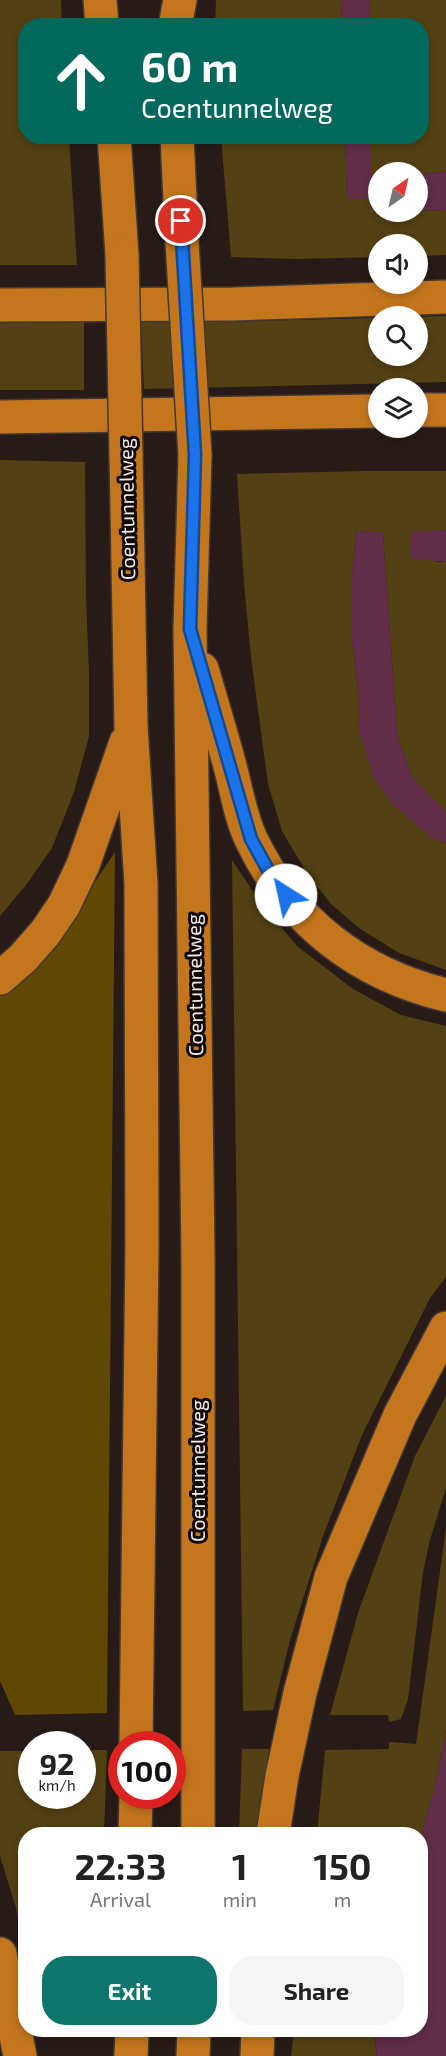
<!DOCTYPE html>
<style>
:root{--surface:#fff;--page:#f6f6f6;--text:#222;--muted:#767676;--accent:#0f766e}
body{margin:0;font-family:"Exo 2",sans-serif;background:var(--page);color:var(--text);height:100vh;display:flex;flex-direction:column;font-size:22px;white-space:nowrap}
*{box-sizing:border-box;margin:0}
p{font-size:20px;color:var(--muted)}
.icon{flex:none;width:33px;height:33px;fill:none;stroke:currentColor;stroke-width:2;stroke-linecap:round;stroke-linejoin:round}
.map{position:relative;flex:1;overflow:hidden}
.side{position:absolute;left:18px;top:1827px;width:410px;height:210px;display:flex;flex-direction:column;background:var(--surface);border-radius:24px;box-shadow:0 3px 9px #0003}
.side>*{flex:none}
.hud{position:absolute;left:18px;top:18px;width:411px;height:126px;border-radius:24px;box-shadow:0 3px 9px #0003;background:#00695c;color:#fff;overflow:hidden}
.needle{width:39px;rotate:34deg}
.fabs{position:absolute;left:368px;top:162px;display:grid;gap:12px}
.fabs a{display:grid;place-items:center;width:60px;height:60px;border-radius:50%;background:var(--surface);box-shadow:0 3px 9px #0003;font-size:30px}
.speed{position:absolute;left:18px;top:1731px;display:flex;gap:12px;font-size:30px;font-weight:700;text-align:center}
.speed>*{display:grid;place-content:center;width:78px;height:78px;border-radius:50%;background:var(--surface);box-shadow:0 3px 9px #0003;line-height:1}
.speed small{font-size:15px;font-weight:400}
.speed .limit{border:9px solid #d22;background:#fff;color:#111}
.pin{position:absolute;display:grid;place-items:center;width:51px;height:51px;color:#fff;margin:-26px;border:3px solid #fff;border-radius:50%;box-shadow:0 2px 6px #0007}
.me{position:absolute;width:66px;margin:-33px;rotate:325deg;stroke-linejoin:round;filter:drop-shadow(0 0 4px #0008)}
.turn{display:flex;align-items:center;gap:21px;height:126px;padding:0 24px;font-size:27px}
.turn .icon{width:78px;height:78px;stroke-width:2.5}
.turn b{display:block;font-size:42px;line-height:51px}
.eta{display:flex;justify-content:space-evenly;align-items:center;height:102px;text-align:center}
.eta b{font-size:36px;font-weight:700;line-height:42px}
.action{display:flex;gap:12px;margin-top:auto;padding:12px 24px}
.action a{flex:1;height:69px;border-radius:24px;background:var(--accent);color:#fff;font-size:24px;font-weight:700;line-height:69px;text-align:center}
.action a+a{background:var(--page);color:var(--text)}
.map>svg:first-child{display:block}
.green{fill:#534113}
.forest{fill:#604804}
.water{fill:#612d48}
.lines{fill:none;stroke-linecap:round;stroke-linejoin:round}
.highway-casing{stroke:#433835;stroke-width:36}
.highway{stroke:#c4761c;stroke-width:33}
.highway-bridge-casing{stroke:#433835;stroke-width:36;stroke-linecap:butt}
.highway-bridge{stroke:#c4761c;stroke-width:33}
.route-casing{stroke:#114b97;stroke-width:15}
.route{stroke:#1a73e8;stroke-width:10}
.labels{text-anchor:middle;stroke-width:6;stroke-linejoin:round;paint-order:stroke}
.street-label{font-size:20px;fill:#f3e9e6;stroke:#0d0706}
</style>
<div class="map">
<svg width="446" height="2056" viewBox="0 0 446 2056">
<rect width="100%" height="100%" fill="#281b17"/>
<!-- green -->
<path class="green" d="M0 0H61L62 25 26 26V136L69 137 77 265H0Z
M216 0H341L342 25H215Z
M370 0H446V172L417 174V172H378V212H417V210L446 211V255L417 256V244H378V257L296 259 231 257 221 137H345L347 199 370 152V137L422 136V26L369 25Z
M446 316V382L144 389 141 321 213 322 378 318V356H417V317Z
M0 318 84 320V390H0Z
M0 460 85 462 86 597 89 673V736L74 792 52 848 26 885 0 916Z
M369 471H446V530H441L437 562H446V812L412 777 397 734 383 533 356 531 352 575V641L358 687 359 730 432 838 446 844V970L399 953 359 928 331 904 308 875 282 831 268 784 251 657 244 584 237 474Z
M232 860 260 902 297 946 353 989 401 1015 446 1026V1277L430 1298 362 1435 323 1536 290 1640 273 1710 243 1711Z
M446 1396V1488L430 1540 423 1572 408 1699 401 1719 389 1722 388 1715H330L358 1613 415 1456Z
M446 1528V1730L436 1782 420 1840V1834H317L325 1750 389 1749V1742L416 1744Z
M242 1749H269L257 1834H239Z
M83 1750H107L104 1834H26L25 1950 16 1908 0 1856V1751H31L32 1796H82Z
M294 2030H420L446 2056 374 2033 377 2056H291Z"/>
<!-- forest -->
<path class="forest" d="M115 852 107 1713 15 1715 0 1681V995L35 964 77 909Z"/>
<!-- water -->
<path class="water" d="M341 0H370L369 25H342Z
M345 137H370L373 197 347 200Z
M446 172V211L417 210V174Z
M446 530V562L410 558 411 532Z
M356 531 383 532 397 734 412 777 446 812V844L432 838 394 806 374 778 359 730 358 687 352 641V575Z
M446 1730V2056H377L374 2030H420V1840L436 1782Z"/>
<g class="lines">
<!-- highway casing -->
<g class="highway-casing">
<path id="highway" d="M100 0 102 26
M175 26 180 0
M114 136 122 255
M177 136 182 242
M0 305 233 304 446 297
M417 410H446
M0 417 378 411
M126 454 131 726 141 884 142 1246 136 1744
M195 455 190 629 198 1257V1834
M202 669C212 703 222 736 231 770 237 793 241 819 252 841 291 922 359 974 446 995
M0 978 23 958 45 933 64 905 83 865 126 742
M135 1834 136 1796
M273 1834 282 1776 300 1693 331 1577 400 1415 446 1328
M0 1954 20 2056
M131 2056 132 2030
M193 2056 194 2030
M257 2056 258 2030"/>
</g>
<!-- highway -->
<use href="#highway" class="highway"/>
<!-- highway-bridge casing -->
<g class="highway-bridge-casing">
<path id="highway-bridge" d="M182 242 195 455
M122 255 126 454"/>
</g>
<!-- highway-bridge -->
<use href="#highway-bridge" class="highway-bridge"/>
</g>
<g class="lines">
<!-- route casing -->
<g class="route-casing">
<path id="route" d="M181 221 195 455 190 629 251 839 273 879 286 895"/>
</g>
<!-- route -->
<use href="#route" class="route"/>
</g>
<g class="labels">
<!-- street labels -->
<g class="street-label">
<text transform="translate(127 509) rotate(-91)" y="7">Coentunnelweg</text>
<text transform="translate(195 985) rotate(-91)" y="7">Coentunnelweg</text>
<text transform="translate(198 1471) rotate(-90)" y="7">Coentunnelweg</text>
</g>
</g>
</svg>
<div class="fabs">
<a><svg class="needle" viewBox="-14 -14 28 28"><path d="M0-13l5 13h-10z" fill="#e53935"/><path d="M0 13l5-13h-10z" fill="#767676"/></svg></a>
<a><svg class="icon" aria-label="sound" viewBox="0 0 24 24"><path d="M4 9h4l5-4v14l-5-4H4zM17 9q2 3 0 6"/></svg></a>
<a><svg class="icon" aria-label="search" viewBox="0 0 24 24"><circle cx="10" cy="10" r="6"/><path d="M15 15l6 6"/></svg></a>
<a><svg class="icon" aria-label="layers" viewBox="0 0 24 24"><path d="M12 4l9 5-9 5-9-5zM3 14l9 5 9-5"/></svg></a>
</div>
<div class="speed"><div>92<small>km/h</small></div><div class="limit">100</div></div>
<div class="pin" style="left:181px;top:221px;background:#d93025"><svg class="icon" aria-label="arrive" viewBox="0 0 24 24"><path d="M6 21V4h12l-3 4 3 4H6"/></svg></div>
<svg class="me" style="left:286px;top:895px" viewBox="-20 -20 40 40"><circle r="19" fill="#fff"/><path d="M0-13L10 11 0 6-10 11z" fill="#1a73e8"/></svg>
<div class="hud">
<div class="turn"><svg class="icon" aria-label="ahead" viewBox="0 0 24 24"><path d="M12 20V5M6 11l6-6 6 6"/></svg><div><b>60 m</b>Coentunnelweg</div></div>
</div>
<section class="side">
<div class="eta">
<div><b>22:33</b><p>Arrival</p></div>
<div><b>1</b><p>min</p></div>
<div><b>150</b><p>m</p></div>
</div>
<div class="action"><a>Exit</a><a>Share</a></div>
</section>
</div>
